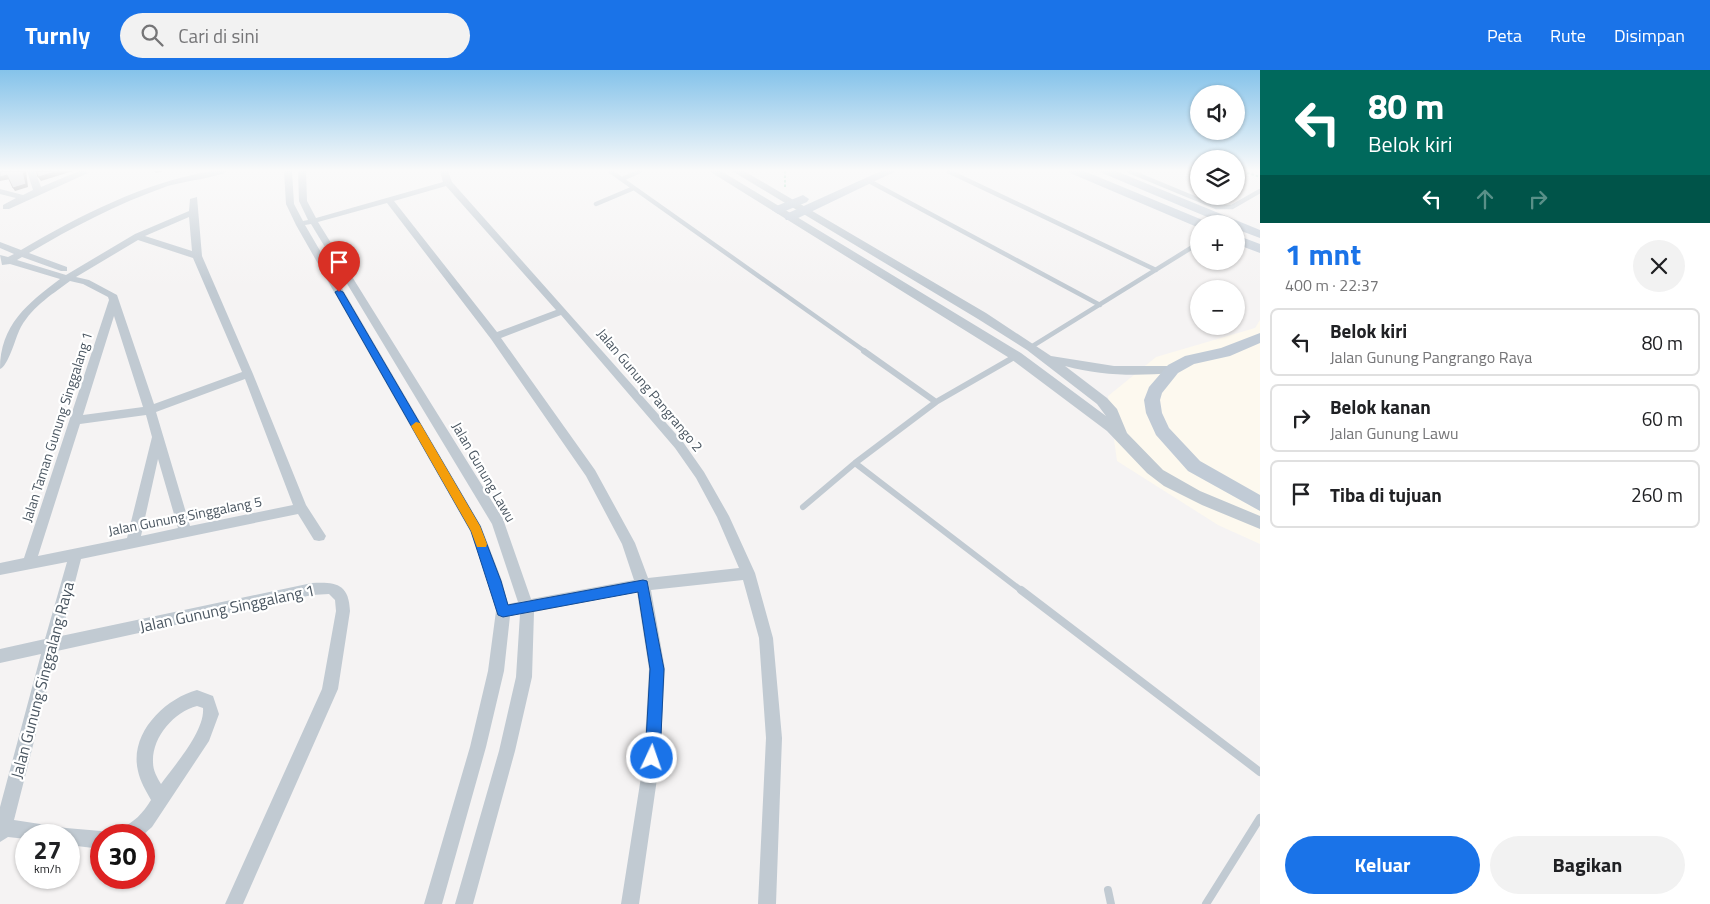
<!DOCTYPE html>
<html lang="id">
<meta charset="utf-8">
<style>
:root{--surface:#fff;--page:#f2f2f2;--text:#202124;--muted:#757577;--line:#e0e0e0;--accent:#1a73e8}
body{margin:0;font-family:"Titillium Web",sans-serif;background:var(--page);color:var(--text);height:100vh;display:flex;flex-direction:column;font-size:19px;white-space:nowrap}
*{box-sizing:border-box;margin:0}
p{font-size:16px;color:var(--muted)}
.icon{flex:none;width:28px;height:28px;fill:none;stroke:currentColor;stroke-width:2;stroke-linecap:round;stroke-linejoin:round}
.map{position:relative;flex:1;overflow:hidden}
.drawer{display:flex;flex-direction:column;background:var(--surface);width:450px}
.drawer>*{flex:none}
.top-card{background:#00695c;color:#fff;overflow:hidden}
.buttons{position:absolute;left:1190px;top:15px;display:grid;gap:10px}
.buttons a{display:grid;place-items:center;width:55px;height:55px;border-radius:50%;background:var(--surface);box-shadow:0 1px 4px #0004;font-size:25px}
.speed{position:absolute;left:15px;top:754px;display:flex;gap:10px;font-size:25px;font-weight:700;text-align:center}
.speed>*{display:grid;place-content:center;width:65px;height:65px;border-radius:50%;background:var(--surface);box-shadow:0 1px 4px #0004;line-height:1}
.speed small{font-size:12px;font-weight:400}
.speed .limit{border:8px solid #d22;background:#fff;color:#111}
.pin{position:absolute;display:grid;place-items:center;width:42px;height:42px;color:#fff;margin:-51px -21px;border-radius:50% 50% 50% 0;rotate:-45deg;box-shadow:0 0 5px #0007}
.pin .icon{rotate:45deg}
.me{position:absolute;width:55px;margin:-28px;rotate:3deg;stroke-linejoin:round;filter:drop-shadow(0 0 4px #0008)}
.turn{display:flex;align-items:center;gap:18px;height:105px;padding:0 25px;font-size:22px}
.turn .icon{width:65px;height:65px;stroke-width:2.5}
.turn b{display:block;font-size:35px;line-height:42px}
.lanes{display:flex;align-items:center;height:48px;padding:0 25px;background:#0003;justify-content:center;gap:25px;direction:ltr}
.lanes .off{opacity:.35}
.round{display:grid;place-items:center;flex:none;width:52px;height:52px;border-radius:26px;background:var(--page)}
.headline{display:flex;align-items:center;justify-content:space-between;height:85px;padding:0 25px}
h1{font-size:30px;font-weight:700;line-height:38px;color:var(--accent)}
.cta{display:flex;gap:10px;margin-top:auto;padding:10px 25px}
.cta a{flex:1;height:58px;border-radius:30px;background:var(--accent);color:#fff;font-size:20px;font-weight:700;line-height:58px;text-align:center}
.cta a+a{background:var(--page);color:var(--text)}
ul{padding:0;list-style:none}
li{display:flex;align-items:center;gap:15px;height:68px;margin:0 10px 8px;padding:0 15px;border:2px solid var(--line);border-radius:8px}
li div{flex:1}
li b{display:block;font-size:19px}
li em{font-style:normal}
header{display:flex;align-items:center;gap:30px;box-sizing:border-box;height:70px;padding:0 25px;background:var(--accent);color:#fff}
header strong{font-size:24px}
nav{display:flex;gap:28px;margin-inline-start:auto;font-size:18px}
.search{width:350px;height:45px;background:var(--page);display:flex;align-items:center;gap:12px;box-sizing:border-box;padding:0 18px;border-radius:28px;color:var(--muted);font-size:19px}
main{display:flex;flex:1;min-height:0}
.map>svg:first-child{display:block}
.commercial{fill:#fdf9ef}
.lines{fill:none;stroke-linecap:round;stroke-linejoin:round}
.path{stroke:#7ad0a6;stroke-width:2;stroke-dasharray:2.5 2;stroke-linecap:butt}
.service-far2{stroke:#c1cad2;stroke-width:4.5}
.service-far1{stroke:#c1cad2;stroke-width:6}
.service{stroke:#c1cad2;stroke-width:8}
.minor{fill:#c1cad2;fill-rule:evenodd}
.tertiary{fill:#c1cad2;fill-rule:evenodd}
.secondary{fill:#c1cbd6;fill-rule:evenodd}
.shaded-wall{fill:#909195}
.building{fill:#cdcfd5;stroke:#909195}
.route{fill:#1a73e8;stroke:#114b97}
.slow{fill:#f59e0b}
.labels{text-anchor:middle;stroke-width:4.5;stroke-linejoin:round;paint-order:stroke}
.street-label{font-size:14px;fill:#4a5661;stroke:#fff}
.near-street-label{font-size:16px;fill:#4a5661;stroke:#fff}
</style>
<header>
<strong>Turnly</strong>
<div class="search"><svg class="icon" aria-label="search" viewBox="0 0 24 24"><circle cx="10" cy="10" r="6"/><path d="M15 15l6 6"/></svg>Cari di sini</div>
<nav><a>Peta</a><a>Rute</a><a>Disimpan</a></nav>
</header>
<main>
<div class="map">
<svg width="1260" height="834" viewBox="0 0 1260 834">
<rect width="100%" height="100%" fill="#f5f3f3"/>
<!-- commercial -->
<path class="commercial" d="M1260 250V474L1218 455 1117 391 1108 326 1156 287 1255 258Z"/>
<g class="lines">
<!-- path -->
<path class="path" d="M785 101V117
M1243 101 1260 107"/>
<!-- service-far2 -->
<path class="service-far2" d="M610 101 866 282
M948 101 1156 200
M1129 101 1216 137H1232L1260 121
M622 109 640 101
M869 111 1100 235
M596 134 634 118
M1031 277 1199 173"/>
<!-- service-far1 -->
<path class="service-far1" d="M864 281 936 332 1016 286
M855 393 1022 521
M803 437 855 393 936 332"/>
<!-- service -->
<path class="service" d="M1021 520 1260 702
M1108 820 1111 834
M1206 834 1260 748"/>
<!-- minor -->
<path class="minor" d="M27 101H35L41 117 79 101H87L88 103 9 139H3V135L16 128 0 124V119L23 125 33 120Z
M211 101H228C220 107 179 112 165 117 117 134 73 157 29 183L67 197V201H61L22 187 17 190 66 205 135 164 189 141 190 129 197 127 202 186 253 304 306 435 326 466 324 470 319 471 314 470 298 444 81 489 61 566 312 513C335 512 349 513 350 541L338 619 243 834H225L322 619 336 541 335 530 329 524 312 525 57 581 14 750 66 758 101 761 108 765H101V779L69 775V765H26V769L8 767 0 772V737L41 584 0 593V579L45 569 67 492 0 505V493L24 488 109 230 108 227 83 214 70 211C50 226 30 238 19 261 15 270 8 296 0 299 0 255 28 233 60 209L10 194 2 195 0 185 8 187 14 184 0 178V172L21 180C81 145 143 113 211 101ZM189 147 192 181 145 166ZM138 170 193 188 242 302 154 334 117 225 89 210 76 207ZM114 246 143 337 83 345ZM245 309 293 435 190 456 156 342ZM146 345 152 367 127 468 38 486 80 354ZM158 389 178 458 141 466Z
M284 101H292L294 134 303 151 308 150 299 131 298 101H306L307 131 316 148 443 112 440 101H448L452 112 683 372 704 402 729 446 755 503 773 568 782 668 776 834H758L766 668 759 568 743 510 651 520 665 599 660 688 639 834H621L644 688 649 599 637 522 534 542 532 607 515 681 473 834H455L499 681 516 607 520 544 510 546 504 601 486 677 442 834H424L470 677 488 601 496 541 488 511 470 461 296 155 286 134ZM446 116 556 240 497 262 394 131ZM387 133 491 269 586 406 622 474 634 510 531 529 503 449 318 152ZM311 154 492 454 518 532 508 534 502 511 481 456 305 155ZM561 245 675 378 696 408 717 447 739 498 648 508 635 473 595 400 501 268Z
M197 620 213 626 219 644 209 671 152 757 143 765H116L119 759C134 753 143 743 151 730 146 721 140 711 138 701 129 664 164 629 197 620ZM197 636 203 638C205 661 174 696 161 714 157 707 153 701 153 692 152 667 174 642 197 636Z"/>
<!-- tertiary -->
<path class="tertiary" d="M709 101H721L1021 283 1106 346 1097 334 1027 280 978 249 732 101H744L986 243 1051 286 1114 296H1178L1180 299 1178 302 1173 303C1137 306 1101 306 1065 296L1107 328 1117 339 1127 363 1163 400 1200 421 1260 446V459L1202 435 1164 416 1147 403 1107 361 1011 289Z"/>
<!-- secondary -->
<path class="secondary" d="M881 101H896L794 150H786L784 147 786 144Z
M1068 101H1084L1205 151 1207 154H1199V157H1197L1070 103Z
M1100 101H1116L1260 160V168L1236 159V154H1224L1102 103Z
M803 125 809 129 807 132 778 144 772 140 774 137Z
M1236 165 1260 174V183L1236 174Z
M1260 263V273L1230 286 1194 294 1178 303 1162 323 1160 330 1162 343 1169 358 1200 391 1260 425V441L1188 401 1156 365 1146 343 1144 330 1149 317 1168 295 1185 286 1221 278Z"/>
</g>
<!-- shaded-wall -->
<path class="shaded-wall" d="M23 101H26L28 117 15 121 13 118Z
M59 101H73L41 111 38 107Z
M154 101H163L156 103Z
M7 105 10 109 0 111V107Z"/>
<!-- building -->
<path class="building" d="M0 101H23L26 114 13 118 7 105 0 107Z
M36 101H59L38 107Z"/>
<!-- sky -->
<linearGradient id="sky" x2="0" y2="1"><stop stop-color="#85c3ea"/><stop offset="0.46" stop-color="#fafafa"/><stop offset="1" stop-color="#fafafa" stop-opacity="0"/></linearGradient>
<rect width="1260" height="218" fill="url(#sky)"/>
<!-- route -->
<path class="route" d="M339 220 343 222 480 456 501 511 508 535 643 510 647 511 664 599 660 688 658 693 652 695 647 693 645 688 650 599 638 522 503 547 498 545 471 461 335 222Z"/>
<!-- slow -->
<path class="slow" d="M416 352 420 353 480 456 487 474 486 477H477L471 461 411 356Z"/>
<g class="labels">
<!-- street labels -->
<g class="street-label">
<text transform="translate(650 320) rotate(50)" y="5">Jalan Gunung Pangrango 2</text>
<text transform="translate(57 357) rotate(-72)" y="5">Jalan Taman Gunung Singgalang 1</text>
<text transform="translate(484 402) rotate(60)" y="5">Jalan Gunung Lawu</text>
<text transform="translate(185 446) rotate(-11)" y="5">Jalan Gunung Singgalang 5</text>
</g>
<!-- near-street labels -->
<g class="near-street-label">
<text transform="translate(227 538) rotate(-12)" y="6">Jalan Gunung Singgalang 1</text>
<text transform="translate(42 610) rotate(-75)" y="6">Jalan Gunung Singgalang Raya</text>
</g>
</g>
</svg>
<div class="buttons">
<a><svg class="icon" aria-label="sound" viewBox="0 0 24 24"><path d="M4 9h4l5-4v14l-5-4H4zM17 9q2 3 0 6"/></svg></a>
<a><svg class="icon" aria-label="layers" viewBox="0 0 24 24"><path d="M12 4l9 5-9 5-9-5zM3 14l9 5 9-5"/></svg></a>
<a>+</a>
<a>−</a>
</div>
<div class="speed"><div>27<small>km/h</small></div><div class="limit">30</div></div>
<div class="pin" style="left:339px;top:222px;background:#d93025"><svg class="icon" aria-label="arrive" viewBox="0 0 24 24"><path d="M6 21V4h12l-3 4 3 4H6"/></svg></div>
<svg class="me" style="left:652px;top:688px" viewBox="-20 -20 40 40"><circle r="17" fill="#1a73e8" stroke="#fff" stroke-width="3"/><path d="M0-11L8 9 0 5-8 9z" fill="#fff"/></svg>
</div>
<section class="drawer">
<div class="top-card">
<div class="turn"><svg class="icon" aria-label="left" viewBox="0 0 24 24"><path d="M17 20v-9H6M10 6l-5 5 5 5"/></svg><div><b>80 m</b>Belok kiri</div></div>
<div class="lanes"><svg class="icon" aria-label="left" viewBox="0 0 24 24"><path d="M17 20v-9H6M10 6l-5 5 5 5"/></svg><svg class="icon off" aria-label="ahead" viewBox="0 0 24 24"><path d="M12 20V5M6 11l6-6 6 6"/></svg><svg class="icon off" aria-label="right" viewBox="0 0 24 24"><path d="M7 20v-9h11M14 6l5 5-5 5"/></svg></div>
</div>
<div class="headline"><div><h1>1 mnt</h1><p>400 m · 22:37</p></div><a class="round"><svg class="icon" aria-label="close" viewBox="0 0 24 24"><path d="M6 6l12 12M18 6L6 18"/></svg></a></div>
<ul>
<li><svg class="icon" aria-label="left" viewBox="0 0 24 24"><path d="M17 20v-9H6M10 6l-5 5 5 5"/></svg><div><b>Belok kiri</b><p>Jalan Gunung Pangrango Raya</p></div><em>80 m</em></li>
<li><svg class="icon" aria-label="right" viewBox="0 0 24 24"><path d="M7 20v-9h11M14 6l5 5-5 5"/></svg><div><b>Belok kanan</b><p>Jalan Gunung Lawu</p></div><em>60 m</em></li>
<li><svg class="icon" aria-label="arrive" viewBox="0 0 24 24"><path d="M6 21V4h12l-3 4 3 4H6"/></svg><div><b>Tiba di tujuan</b></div><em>260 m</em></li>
</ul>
<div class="cta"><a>Keluar</a><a>Bagikan</a></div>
</section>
</main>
